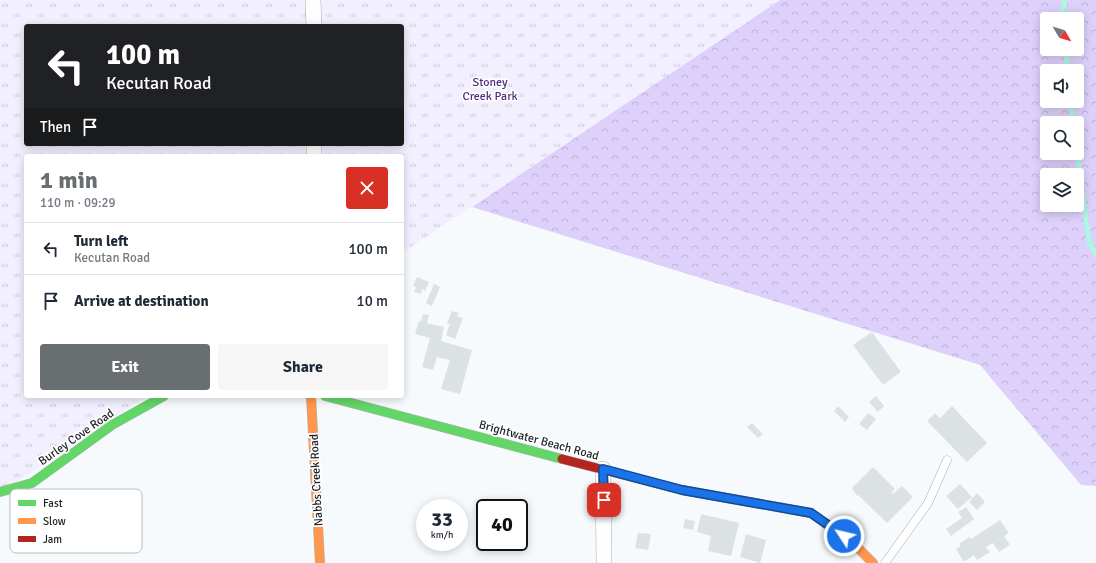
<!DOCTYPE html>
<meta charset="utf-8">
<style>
:root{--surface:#fff;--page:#f6f6f7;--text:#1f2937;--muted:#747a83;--line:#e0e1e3;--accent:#696e71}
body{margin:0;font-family:Signika,sans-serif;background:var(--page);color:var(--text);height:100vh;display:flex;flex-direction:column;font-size:15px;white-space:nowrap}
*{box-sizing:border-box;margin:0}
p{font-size:13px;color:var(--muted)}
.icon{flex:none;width:22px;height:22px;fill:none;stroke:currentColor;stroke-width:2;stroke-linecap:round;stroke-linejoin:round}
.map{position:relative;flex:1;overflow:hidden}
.panel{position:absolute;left:24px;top:154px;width:380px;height:244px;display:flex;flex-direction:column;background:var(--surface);border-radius:4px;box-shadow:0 2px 10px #0003}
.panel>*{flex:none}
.hud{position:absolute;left:24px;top:24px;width:380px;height:122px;border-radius:4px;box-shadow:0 2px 10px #0003;background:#202124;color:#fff;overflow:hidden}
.needle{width:26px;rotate:128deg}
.buttons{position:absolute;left:1040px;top:12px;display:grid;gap:8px}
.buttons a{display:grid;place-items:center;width:44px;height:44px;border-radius:4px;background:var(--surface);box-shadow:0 2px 10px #0003;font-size:20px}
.speed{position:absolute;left:416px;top:499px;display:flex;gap:8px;font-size:20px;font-weight:700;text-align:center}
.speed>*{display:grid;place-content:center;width:52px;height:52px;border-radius:50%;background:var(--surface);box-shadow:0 2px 10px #0003;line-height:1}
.speed small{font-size:10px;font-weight:400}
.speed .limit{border:2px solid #111;border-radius:6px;background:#fff;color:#111}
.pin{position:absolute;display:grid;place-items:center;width:34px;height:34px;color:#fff;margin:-17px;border-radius:8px;box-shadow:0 2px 6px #0006}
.me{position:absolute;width:44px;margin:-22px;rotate:305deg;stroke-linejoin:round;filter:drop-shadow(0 0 3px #0008)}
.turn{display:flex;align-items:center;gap:14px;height:84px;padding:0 16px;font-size:18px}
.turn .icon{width:52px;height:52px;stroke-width:2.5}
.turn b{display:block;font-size:28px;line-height:34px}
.then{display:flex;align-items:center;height:38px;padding:0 16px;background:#0003;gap:8px;font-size:15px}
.round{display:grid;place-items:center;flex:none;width:42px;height:42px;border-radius:4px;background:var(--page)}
.summary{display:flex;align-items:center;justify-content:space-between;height:68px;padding:0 16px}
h1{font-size:24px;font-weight:700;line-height:30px;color:var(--accent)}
.action{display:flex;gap:8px;margin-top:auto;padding:8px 16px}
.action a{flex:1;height:46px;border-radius:4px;background:var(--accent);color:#fff;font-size:16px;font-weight:700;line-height:46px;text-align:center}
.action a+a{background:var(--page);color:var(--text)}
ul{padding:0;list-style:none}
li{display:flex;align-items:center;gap:12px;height:52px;padding:0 16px;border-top:1px solid var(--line)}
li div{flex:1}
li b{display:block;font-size:15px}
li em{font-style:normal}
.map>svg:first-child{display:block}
.forest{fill:url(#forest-crowns);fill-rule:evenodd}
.park{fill:url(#park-tufts);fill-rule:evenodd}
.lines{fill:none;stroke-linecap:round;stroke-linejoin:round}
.stream{stroke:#adf7e4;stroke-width:5}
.building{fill:#dce1e4}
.lane-casing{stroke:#acb0b3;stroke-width:9}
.street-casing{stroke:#acb0b3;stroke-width:16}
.fast-casing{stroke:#acb0b3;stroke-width:10}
.slow-casing{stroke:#acb0b3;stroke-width:10}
.jam-casing{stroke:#acb0b3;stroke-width:10}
.lane{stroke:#fefeff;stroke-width:8}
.street{stroke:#fefeff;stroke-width:15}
.fast{stroke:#63d668;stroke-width:9}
.slow{stroke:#ff974d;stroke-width:9}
.jam{stroke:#b3261e;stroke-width:9}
.route-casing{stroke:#114b97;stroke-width:10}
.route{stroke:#1a73e8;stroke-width:7}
.labels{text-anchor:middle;stroke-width:3.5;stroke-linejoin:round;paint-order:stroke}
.park-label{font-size:12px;fill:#502c80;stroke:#fff}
.street-label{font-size:12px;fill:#1d2226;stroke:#fff}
.key{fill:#fff;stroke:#bbbdbe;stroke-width:1}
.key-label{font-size:11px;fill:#1d2226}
</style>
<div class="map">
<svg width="1096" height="563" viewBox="0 0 1096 563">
<defs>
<pattern id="forest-crowns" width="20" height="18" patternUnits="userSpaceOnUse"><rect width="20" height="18" fill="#ddd0fa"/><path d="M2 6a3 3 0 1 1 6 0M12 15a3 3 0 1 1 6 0" fill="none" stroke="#bdb2d6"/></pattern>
<pattern id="park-tufts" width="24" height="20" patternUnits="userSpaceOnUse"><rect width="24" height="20" fill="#f2effe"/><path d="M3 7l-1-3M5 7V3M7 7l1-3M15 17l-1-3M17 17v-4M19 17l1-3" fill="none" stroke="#cfcdda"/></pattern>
</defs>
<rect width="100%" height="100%" fill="#f7fafd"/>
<!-- forest -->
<path class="forest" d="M780 0H1096V486L1081 485 980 365 472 207ZM1047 19H1077V49H1047ZM1047 71H1077V101H1047ZM1047 123H1077V153H1047ZM1047 175H1077V205H1047Z"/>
<!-- park -->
<path class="park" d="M0 0H780L402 253V156H26V396H147L0 493ZM26 26H402V144H26Z"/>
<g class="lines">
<!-- stream -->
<path class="stream" d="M1062 19V13L1065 0
M1065 49 1068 71
M1071 101 1073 123
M1077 153 1089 242 1096 254"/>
</g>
<!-- building -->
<path class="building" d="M417 277 429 282 425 291 422 289 421 294 414 292 416 287 413 286Z
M434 284 440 287 432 306 426 303Z
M452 311 459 313 457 316 463 318 455 339 446 335 450 324 447 323Z
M423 314 429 315 427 323 444 327 441 341 472 350 460 394 441 389 450 360 437 357 433 370 422 367 430 338 415 334 419 321 421 322Z
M872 332 901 372 883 385 853 345Z
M876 396 884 406 878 412 869 402Z
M838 406 849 417 845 422 834 411Z
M952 406 987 443 967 462 927 421 935 413 940 418Z
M868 413 876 419 867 430 859 424Z
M752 423 763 434 758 438 747 427Z
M873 467 895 489 892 492 893 494 902 486 913 497 887 523 858 495 857 496 852 488Z
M960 484 972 497 958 509 946 496Z
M977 493 985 502 977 510 969 502Z
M966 507 974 519 951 536 946 529 962 518 958 512Z
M701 514 739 523 731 556 708 551 711 536 697 532Z
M685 519 695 521 693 530 683 528Z
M1000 520 1009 533 1004 536 1010 545 999 552 993 543 986 547 990 552 977 560 974 555 964 562 956 549 961 546 959 544 969 537 971 539Z
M638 533 651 534 648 550 635 548Z
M746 534 766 540 760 563 740 557Z"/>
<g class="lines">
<!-- lane casing -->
<g class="lane-casing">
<path id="lane" d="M885 563 928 503 947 460"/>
</g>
<!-- street casing -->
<g class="street-casing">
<path id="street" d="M313 0 314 26
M314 144V156
M603 469 604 563"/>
</g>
<!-- fast casing -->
<g class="fast-casing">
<path id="fast" d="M325 396 562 459
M0 492 32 483 112 425 164 396"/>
</g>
<!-- slow casing -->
<g class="slow-casing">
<path id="slow" d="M311 396 320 563
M738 500 811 513 854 544 873 563"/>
</g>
<!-- jam casing -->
<g class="jam-casing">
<path id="jam" d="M562 459 682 490 738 500"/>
</g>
<!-- lane -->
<use href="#lane" class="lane"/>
<!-- street -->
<use href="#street" class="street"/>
<!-- fast -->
<use href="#fast" class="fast"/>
<!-- slow -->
<use href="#slow" class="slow"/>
<!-- jam -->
<use href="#jam" class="jam"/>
</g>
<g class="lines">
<!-- route casing -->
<g class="route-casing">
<path id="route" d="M604 500 603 469 682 490 811 513 844 536"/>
</g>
<!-- route -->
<use href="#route" class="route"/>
</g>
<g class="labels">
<!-- park labels -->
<g class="park-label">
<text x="490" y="86">Stoney<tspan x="490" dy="14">Creek Park</tspan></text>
</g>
<!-- street labels -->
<g class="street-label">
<text transform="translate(76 437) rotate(-35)" y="4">Burley Cove Road</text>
<text transform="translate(539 440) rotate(15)" y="4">Brightwater Beach Road</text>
<text transform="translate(316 480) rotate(-93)" y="4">Nabbs Creek Road</text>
</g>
</g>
<!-- legend -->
<rect x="10" y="489" width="132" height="64" rx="6" class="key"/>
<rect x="18" y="500" width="18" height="6" fill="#63d668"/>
<rect x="18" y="518" width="18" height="6" fill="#ff974d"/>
<rect x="18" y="536" width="18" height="6" fill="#b3261e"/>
<g class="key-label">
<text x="43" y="507">Fast</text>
<text x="43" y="525">Slow</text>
<text x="43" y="543">Jam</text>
</g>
</svg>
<div class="buttons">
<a><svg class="needle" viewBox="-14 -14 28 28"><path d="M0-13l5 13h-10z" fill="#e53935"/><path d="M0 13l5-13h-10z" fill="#747a83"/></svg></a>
<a><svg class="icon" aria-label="sound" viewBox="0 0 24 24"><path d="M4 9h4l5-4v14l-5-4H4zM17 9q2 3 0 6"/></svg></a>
<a><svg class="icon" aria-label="search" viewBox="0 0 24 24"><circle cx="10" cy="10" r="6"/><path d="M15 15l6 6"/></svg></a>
<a><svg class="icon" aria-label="layers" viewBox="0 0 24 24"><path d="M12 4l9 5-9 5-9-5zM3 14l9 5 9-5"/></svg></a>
</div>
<div class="speed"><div>33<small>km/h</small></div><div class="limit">40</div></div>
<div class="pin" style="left:604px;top:500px;background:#d93025"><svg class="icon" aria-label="arrive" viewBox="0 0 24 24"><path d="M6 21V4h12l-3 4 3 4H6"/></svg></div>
<svg class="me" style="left:844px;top:536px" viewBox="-20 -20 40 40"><circle r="17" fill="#1a73e8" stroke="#fff" stroke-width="3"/><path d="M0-11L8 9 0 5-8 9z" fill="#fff"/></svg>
<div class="hud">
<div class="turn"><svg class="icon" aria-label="left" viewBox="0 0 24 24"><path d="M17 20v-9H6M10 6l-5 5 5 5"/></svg><div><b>100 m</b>Kecutan Road</div></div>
<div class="then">Then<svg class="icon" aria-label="arrive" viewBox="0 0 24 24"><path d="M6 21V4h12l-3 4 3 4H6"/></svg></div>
</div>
<section class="panel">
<div class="summary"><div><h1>1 min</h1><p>110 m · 09:29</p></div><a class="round" style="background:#d93025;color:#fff"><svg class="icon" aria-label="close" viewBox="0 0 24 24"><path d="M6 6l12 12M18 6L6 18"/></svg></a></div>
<ul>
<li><svg class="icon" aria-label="left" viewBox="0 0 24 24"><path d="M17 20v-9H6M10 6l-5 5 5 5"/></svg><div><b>Turn left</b><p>Kecutan Road</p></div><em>100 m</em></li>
<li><svg class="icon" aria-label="arrive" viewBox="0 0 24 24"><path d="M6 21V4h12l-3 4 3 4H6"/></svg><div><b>Arrive at destination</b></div><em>10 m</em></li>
</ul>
<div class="action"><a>Exit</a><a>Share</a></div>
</section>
</div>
